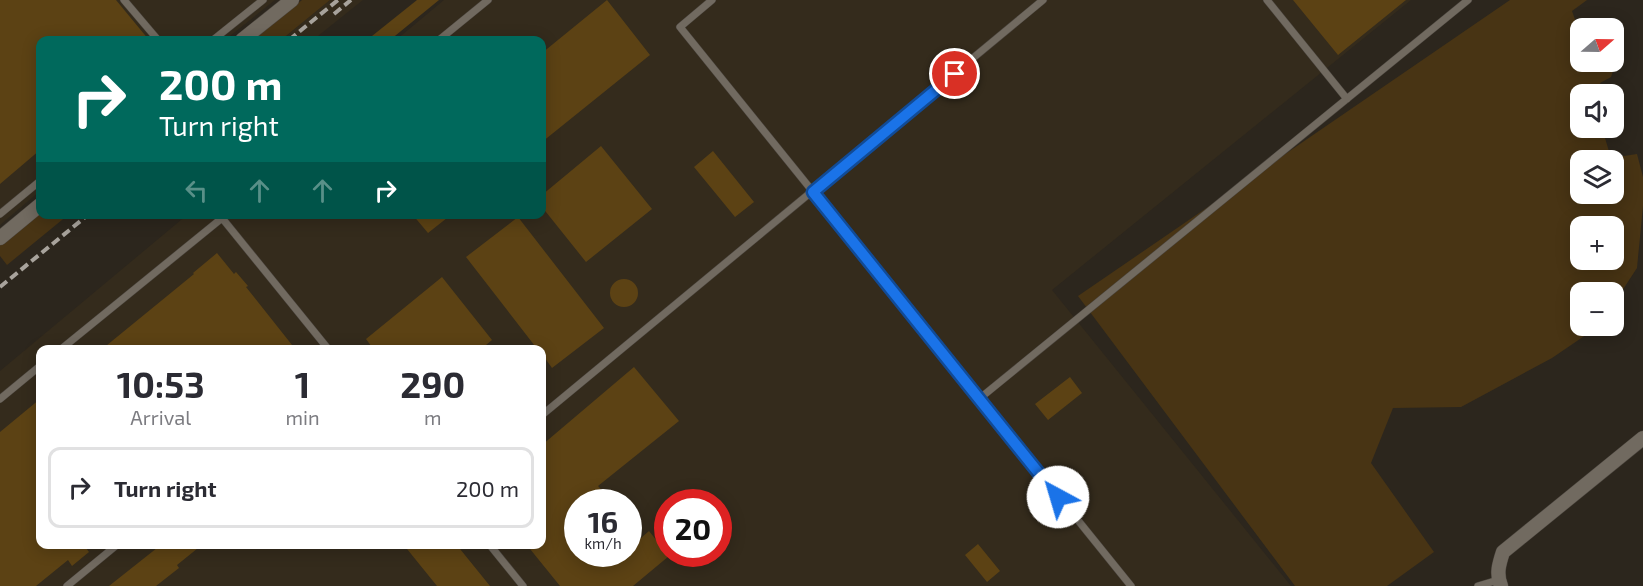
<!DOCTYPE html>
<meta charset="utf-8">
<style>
:root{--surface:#fff;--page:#f7f7f7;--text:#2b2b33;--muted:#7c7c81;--line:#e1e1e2}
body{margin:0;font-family:"Exo 2",sans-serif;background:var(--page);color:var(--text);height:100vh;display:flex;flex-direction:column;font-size:22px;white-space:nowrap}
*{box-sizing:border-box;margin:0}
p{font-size:20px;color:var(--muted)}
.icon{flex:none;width:33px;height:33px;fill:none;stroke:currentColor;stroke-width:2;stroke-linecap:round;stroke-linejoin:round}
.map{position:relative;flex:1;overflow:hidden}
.drawer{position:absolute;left:36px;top:345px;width:510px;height:204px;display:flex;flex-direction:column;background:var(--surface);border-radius:12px;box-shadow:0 3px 15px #0003}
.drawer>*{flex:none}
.banner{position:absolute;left:36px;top:36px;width:510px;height:183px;border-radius:12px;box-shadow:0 3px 15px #0003;background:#00695c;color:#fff;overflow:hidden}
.needle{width:39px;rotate:70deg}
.fabs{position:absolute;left:1570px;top:18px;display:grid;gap:12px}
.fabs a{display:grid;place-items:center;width:54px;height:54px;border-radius:12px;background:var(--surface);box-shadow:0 3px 15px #0003;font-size:30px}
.speed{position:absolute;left:564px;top:489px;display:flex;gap:12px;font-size:30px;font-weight:700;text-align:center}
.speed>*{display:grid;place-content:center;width:78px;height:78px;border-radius:50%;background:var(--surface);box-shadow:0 3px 15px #0003;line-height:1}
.speed small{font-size:15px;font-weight:400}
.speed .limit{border:9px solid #d22;background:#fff;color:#111}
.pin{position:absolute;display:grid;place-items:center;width:51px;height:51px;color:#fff;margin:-26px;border:3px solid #fff;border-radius:50%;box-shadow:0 2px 6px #0007}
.me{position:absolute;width:66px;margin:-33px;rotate:321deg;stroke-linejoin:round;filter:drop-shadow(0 0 4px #0008)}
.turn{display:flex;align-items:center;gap:21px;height:126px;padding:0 24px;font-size:27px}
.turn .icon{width:78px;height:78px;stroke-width:2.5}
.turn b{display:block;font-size:42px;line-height:51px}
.lanes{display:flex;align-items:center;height:57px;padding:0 24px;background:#0003;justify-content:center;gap:30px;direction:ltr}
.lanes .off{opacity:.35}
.eta{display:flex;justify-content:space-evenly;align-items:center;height:102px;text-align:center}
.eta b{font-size:36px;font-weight:700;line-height:42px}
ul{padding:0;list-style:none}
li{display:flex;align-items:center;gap:18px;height:81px;margin:0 12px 9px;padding:0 12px;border:3px solid var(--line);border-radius:12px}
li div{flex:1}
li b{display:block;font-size:22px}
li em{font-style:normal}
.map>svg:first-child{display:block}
.built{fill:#342b1c;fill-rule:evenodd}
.green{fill:#483414;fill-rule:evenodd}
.building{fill:#5c4214}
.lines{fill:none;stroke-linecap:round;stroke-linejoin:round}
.lane-casing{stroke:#4a443d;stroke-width:8}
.street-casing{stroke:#4a443d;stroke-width:15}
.lane{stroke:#716a60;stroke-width:7}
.street{stroke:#716a60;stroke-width:14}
.rail{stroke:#a8a39c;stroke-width:4;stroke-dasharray:9 4.5;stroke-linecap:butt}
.route-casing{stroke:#114b97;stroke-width:15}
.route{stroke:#1a73e8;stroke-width:10}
</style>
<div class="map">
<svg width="1643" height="586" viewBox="0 0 1643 586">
<rect width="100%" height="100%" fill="#2c261d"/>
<!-- built -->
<path class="built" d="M0 0H275L225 40H40V191L0 225Z
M330 0H363L313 40H281Z
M444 0H1411L1052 290 1291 586H0V371L187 215 542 214V40H396ZM40 350H542V544H40ZM578 502H628V554H578ZM668 502H718V554H668Z"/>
<!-- green -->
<path class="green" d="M302 0H330L281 40H252Z
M1510 0H1587L1572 11 1579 31H1581V62H1614V59L1616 62 1611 77 1600 83 1606 94H1581V128H1602L1611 158 1637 154 1643 177V206L1637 268 1614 303V292H1581V326H1599L1552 358 1461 407 1393 408 1371 463 1434 552 1387 586H1295L1078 296ZM1581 160H1614V194H1581ZM1581 226H1614V260H1581Z
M40 212V214L68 215 7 265 0 256V245Z"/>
<!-- building -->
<path class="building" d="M0 0H116L149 40H40V150L0 184Z
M417 0H439L390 40H367Z
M607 0 650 55 542 142V53Z
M1293 0H1406L1338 55Z
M601 146 652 209 586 262 542 207V195Z
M713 151 754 202 735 217 694 167Z
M412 214H452L428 233Z
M518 217 604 328 552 368 542 354V350H538L466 257Z
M217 253 234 274 236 272 248 286 246 287 296 350H101L194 274 193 273Z
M442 277 492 340 480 350H374L366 339Z
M610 293a14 14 0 1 1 28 0a14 14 0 1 1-28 0Z
M634 367 679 421 598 486 612 502H578V554H628V523L641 538 649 531 669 556 633 586H560L526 544H542V445Z
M1070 377 1082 393 1048 420 1035 404Z
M40 399V544H83L89 552 72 566 68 560 36 586H0V432Z
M162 544H203L177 565 179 568 156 586H109Z
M403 544H456L490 586H437Z
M978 544 1000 571 987 582 965 555Z"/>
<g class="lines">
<!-- lane casing -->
<g class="lane-casing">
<path id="lane" d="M124 0 158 40
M712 0 680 27 1131 586
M1267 0 1347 99
M213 40 263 0
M439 40 488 0
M0 214 40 181
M222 218 329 350
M60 350 227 214
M0 399 40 366
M979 399 1468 0
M542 415 1043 0
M489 544 523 586
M67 586 118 544
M1478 586 1498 580"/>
</g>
<!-- street casing -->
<g class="street-casing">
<path id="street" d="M242 40 292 0
M0 238 40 205
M1501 586C1496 574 1499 564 1503 552L1643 438"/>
</g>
<!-- lane -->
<use href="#lane" class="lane"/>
<!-- street -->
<use href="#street" class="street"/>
<!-- rail -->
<path class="rail" d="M334 14 351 0
M289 40 338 0
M0 287 89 214"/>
</g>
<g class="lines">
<!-- route casing -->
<g class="route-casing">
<path id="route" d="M955 74 813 192 1058 497"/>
</g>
<!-- route -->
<use href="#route" class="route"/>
</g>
</svg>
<div class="fabs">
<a><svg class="needle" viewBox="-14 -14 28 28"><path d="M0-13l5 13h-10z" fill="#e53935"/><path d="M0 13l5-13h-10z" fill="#7c7c81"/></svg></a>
<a><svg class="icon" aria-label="sound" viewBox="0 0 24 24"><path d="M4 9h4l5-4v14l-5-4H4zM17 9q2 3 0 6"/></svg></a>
<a><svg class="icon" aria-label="layers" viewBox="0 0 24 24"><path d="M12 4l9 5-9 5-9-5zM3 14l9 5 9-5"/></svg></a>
<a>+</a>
<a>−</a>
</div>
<div class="speed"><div>16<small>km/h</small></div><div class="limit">20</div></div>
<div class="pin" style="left:955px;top:74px;background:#d93025"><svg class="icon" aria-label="arrive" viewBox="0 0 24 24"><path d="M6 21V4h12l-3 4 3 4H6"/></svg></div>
<svg class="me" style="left:1058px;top:497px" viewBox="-20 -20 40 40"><circle r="19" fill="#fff"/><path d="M0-13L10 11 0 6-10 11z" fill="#1a73e8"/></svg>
<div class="banner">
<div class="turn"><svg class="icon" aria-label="right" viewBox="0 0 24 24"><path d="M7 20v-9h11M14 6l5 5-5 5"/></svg><div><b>200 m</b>Turn right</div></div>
<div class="lanes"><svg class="icon off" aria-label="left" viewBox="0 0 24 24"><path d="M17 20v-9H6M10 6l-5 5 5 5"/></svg><svg class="icon off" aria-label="ahead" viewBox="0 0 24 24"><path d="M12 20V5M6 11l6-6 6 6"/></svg><svg class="icon off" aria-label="ahead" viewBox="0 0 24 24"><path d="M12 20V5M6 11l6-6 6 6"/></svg><svg class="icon" aria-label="right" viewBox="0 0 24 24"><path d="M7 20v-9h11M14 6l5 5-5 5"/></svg></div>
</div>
<section class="drawer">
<div class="eta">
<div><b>10:53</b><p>Arrival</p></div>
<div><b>1</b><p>min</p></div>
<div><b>290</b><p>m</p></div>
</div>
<ul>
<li><svg class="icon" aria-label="right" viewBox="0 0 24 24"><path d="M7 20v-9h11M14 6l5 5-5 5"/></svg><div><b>Turn right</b></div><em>200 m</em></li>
</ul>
</section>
</div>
